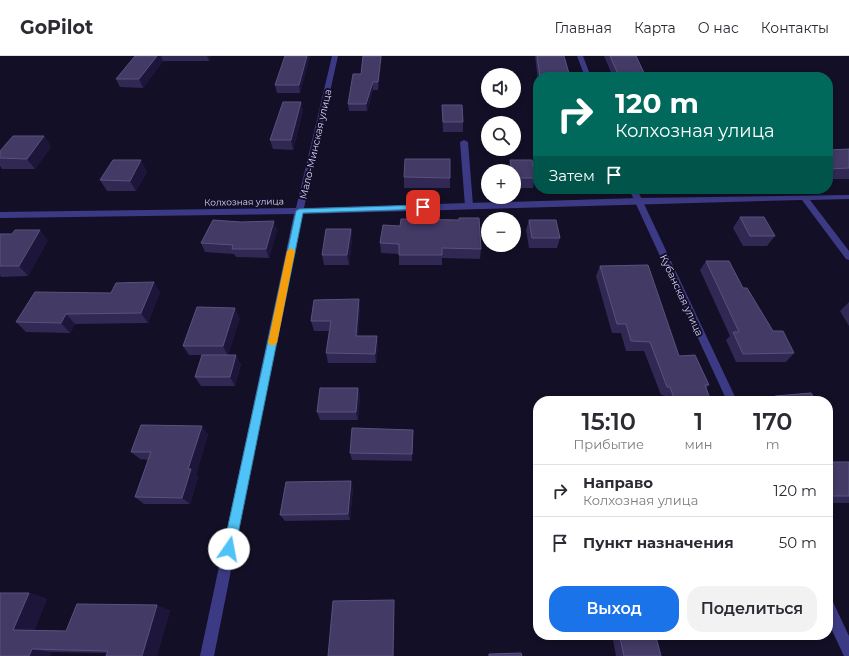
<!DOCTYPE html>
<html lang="ru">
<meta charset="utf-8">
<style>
:root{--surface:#fff;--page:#f2f2f3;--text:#2b2b33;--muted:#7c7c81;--line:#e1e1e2;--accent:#1a73e8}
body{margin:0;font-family:Montserrat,sans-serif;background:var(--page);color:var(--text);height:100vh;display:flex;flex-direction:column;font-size:15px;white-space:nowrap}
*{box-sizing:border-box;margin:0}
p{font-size:13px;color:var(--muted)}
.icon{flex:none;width:22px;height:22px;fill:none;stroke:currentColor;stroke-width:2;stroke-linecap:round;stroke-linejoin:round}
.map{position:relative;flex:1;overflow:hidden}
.side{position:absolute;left:533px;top:340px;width:300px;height:244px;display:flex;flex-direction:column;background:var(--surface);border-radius:16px;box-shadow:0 2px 6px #0003}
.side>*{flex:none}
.hud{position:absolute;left:533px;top:16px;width:300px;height:122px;border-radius:16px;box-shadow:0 2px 6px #0003;background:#00695c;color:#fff;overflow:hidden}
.buttons{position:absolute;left:481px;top:12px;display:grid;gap:8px}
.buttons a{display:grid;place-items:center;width:40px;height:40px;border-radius:50%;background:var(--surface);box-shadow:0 2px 6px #0003;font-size:20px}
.pin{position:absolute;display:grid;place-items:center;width:34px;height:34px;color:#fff;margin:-17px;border-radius:8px;box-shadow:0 2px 6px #0006}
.me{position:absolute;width:44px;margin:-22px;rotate:12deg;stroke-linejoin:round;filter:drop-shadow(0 0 3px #0008)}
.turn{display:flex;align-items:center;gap:14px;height:84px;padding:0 16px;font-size:18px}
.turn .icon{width:52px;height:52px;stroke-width:2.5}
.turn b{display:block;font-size:28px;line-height:34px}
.then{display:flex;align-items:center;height:38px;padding:0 16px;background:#0003;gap:8px;font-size:15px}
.eta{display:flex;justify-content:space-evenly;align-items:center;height:68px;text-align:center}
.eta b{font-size:24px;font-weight:600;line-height:28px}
.primary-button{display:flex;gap:8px;margin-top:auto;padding:8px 16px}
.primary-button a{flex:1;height:46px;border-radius:16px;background:var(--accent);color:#fff;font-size:16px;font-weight:600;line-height:46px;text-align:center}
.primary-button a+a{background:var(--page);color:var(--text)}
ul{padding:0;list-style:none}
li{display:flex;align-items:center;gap:12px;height:52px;padding:0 16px;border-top:1px solid var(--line)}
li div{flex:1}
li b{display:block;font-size:15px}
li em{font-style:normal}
header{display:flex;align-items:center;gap:24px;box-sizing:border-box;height:56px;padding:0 20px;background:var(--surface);border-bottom:1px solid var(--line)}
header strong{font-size:19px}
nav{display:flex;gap:22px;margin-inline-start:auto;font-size:14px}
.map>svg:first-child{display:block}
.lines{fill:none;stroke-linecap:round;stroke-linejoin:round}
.service{fill:#3d3a85;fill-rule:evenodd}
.minor{fill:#3d3a85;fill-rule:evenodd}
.tertiary{fill:#3d3a85;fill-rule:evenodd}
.wall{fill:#312854}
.shaded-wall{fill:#1d163a}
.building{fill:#433a66;stroke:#5a527e}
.route{fill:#4fc3f7;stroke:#337fa1}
.slow{fill:#f59e0b}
.labels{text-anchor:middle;stroke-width:4;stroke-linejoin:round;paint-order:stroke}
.far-street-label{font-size:9px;fill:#d9d4ff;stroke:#130f26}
.street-label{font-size:10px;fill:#d9d4ff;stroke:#130f26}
</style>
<header>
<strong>GoPilot</strong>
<nav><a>Главная</a><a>Карта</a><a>О нас</a><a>Контакты</a></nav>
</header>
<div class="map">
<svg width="849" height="600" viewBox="0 0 849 600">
<rect width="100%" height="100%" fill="#130f26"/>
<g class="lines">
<!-- service -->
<path class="service" d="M464 84 468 86 473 150 469 153 465 150 460 86Z"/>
<!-- minor -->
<path class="minor" d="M332 0H338L304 152 638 142 849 139V143L810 144 849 195V204L846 203 802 144 302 158 214 600H200L294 158 0 162V156L296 152Z"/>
<!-- tertiary -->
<path class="tertiary" d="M577 0H583L591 21H585Z
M629 133H637L737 345H727Z
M828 544 833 546 849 580V600H844L828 566Z"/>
</g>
<!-- wall -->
<path class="wall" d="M135 0H211L209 5H163L143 32 120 31 116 23Z
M285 0H310L300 37H277L275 29Z
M363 0H382L378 34H373L367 55H349L348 48 361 18Z
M535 0H564L570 21H538V25Z
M604 0H636L646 21H613Z
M301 46 303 55 293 94 273 93 270 84Z
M442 49 463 66V76H443Z
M44 80 51 91 35 113H2L0 110V95Z
M849 93V123H828V94Z
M510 104 535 122 533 132H514V115H509Z
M147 115 136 135H107L100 124Z
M404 121 450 122V132H404Z
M740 161 775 180 767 190H743L733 172Z
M459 164 481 193 480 203 442 202V209H399V198L381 197 380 187 400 170Z
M529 164 560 182 557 192H529L526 174Z
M241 166 277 174 269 202 236 201 234 198 205 196 201 187Z
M351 173 352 183 349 209H324L322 199Z
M0 178 48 184 28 220 1 221 0 219Z
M706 205 743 232 773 275 794 297 786 306H736L726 284 730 280 700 214Z
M600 210 679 300 709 329 706 332 711 345H665L663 339H661L644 295H626L621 277H612L596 220Z
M160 236 148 267 75 268 70 277 26 276 16 266 111 237Z
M849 246V270L840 255Z
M360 253 358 280 378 290 376 307H328L326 297 329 275H314L311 265Z
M240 262 228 299 241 308 235 330H201L195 321 202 299H189L183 290Z
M358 332 360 340 358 364H320L317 356Z
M775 340 816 345H770Z
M413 374V382L412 405 352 404 350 397Z
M208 378 196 419 198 421 190 448H144L135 441 148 404 140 403 131 396Z
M828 406H849V447H828Z
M353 432 350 464 285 465 280 459Z
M29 537 47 543 34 575H66L170 554 157 600H106L107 597 51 596 50 600H0Z
M620 582 661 600H616L613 584Z"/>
<!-- shaded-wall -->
<path class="shaded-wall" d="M157 0H161L163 5 143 32 139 23Z
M207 0H211L209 5Z
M307 0H310L300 37 299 29Z
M381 0H382L378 34V26Z
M373 26V34L367 55 366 48Z
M301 46 303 55 293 94 291 84Z
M44 80 51 91 35 113 27 103Z
M141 104 147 115 136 135 130 125Z
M274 165 277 174 269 202 266 193Z
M351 173 352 183 349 209 347 199Z
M40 174 48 184 28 220 19 210Z
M154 226 160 236 148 267 141 257Z
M359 243 360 253 358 289 356 280Z
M235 252 240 262 228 300 223 290Z
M66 258 75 268 70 277 61 267Z
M377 280 378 290 376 307 375 298Z
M236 299 241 308 235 330 230 321Z
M358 332 360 340 358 364 356 356Z
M202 370 208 378 196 419 198 421 190 448 182 442 188 413Z
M351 425 353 432 350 464 348 458Z
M29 537 47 543 33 578 13 574Z
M394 544 395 548 394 600H393Z
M157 549 170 554 157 600H142Z
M32 593 51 596 50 600H29Z"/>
<!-- building -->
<path class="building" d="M135 0H157L139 23H116Z
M285 0H307L299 29H275Z
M363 0H381L378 26H373L366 48H348L353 18H361Z
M537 0H564L570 21H540Z
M610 0H636L646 21H625L624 18H618Z
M283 46H301L291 84H270Z
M442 49H462L463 66H443Z
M13 80H44L27 103 0 102V95Z
M849 93V112L829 113 828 112V94Z
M405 103H450V122L404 121Z
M113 104H141L130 125 100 124Z
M510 104H532L535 122H514V115H512Z
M740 161H764L775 180H750Z
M459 162H479L481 193 442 192V199H399V188L380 187 383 169 400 170 401 163 459 164Z
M213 164 241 166 274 165 266 193H232L233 189 201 187Z
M529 164H556L560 182H532Z
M326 173H351L347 199H322Z
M15 174H40L19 210H0V178H12Z
M706 205H729L743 232H747L773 275H783L794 297 743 298 733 276H739Z
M648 209 679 300 695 299 709 329H705L711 345H675L670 331H667L650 286 631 285 626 268H617L600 210Z
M154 226 141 257 66 258 61 267 16 266 35 236 111 237 116 227Z
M359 243 356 280H377L375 298 326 297 331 265H311L314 244Z
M197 251 235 252 223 290H183Z
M202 299H236L230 321H195Z
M320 332H358L356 356H317Z
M811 337 816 345H778L775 340Z
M828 366 831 370H828Z
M141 369 202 370 188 413H191L182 442 135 441 151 396H131Z
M352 372 413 374 412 398 350 397Z
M828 406H849V440H828Z
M351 425 348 458 280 459 286 426Z
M0 537H29L13 574 66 575 77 548 157 549 142 600H106L108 595 32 593 29 600H0Z
M394 544 393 600H328L333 545Z
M656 581 661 600H624L620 582Z
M521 597 522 600H489V598Z"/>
<!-- route -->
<path class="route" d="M423 149 426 150V153L303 157 235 493 233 497 229 498 225 497 223 493 296 155 299 153Z"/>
<!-- slow -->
<path class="slow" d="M291 192 295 195 277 287 272 290 268 287 287 195Z"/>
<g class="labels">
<!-- far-street labels -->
<g class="far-street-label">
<text transform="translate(244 146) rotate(-1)" y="3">Колхозная улица</text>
</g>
<!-- street labels -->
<g class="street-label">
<text transform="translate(315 88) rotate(-77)" y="4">Мало-Минская улица</text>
<text transform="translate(682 239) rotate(65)" y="4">Кубанская улица</text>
</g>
</g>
</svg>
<div class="buttons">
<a><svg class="icon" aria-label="sound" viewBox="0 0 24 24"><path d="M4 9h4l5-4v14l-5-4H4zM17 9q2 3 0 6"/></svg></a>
<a><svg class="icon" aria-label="search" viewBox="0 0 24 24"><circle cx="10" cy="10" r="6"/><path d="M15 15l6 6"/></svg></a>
<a>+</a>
<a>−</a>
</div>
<div class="pin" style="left:423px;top:151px;background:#d93025"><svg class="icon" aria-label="arrive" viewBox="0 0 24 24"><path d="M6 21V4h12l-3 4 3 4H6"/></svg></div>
<svg class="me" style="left:229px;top:493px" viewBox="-20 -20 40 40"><circle r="19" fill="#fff"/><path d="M0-13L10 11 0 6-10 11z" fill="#4fc3f7"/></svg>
<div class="hud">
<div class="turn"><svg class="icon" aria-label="right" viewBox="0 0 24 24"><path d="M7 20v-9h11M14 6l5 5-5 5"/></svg><div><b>120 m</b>Колхозная улица</div></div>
<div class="then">Затем<svg class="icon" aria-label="arrive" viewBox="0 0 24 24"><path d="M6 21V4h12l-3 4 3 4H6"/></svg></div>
</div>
<section class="side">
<div class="eta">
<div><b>15:10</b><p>Прибытие</p></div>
<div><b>1</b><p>мин</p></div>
<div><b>170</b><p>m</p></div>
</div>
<ul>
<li><svg class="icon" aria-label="right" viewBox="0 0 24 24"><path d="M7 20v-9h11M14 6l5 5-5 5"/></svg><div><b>Направо</b><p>Колхозная улица</p></div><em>120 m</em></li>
<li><svg class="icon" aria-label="arrive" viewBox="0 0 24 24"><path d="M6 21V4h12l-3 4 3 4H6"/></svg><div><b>Пункт назначения</b></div><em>50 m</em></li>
</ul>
<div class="primary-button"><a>Выход</a><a>Поделиться</a></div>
</section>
</div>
